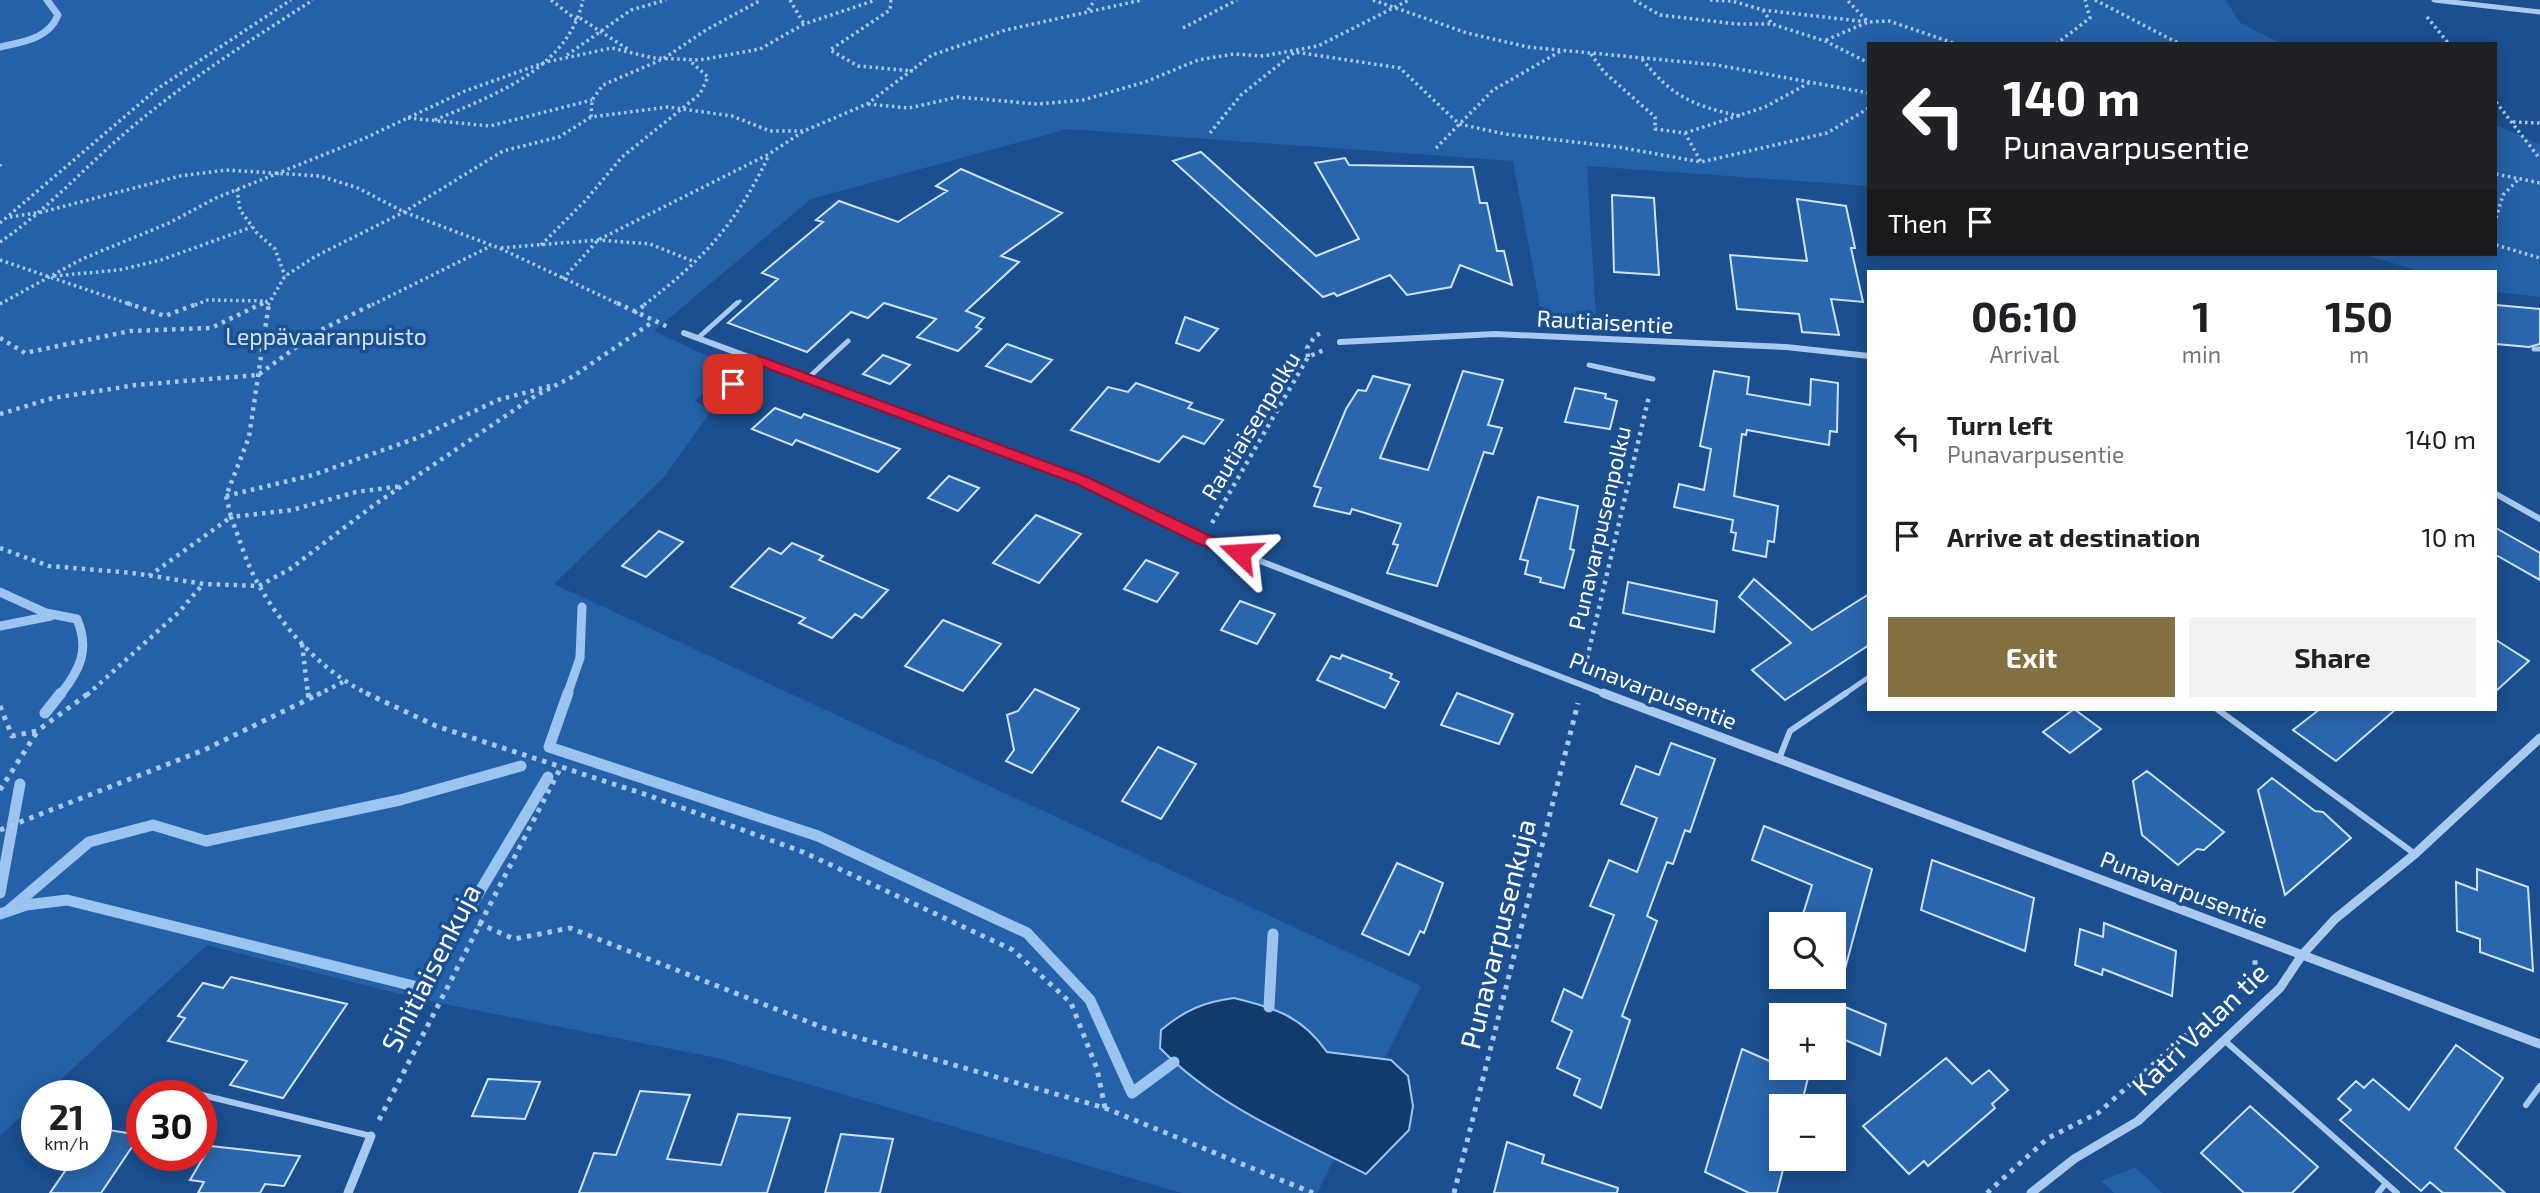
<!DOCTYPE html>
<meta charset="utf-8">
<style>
:root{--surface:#fff;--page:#f2f2f2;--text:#202124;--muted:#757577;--accent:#847042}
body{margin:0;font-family:"Exo 2",sans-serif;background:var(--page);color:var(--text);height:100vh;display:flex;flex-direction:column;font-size:26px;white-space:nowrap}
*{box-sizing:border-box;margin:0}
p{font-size:23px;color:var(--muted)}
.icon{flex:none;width:38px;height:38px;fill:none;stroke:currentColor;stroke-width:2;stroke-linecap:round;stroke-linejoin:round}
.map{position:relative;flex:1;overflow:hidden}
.details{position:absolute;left:1867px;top:270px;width:630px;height:441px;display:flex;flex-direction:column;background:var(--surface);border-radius:0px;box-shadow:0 4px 18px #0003}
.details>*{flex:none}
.hud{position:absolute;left:1867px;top:42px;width:630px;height:214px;border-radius:0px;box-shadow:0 4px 18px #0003;background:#202124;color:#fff;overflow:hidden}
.buttons{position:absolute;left:1769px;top:912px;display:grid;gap:14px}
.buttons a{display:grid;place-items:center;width:77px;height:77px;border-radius:0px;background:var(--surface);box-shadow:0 4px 18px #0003;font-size:35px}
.speed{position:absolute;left:21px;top:1080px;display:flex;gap:14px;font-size:35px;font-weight:700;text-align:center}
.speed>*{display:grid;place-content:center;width:91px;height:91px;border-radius:50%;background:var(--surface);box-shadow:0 4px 18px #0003;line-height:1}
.speed small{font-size:18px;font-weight:400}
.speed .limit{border:10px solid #d22;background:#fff;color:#111}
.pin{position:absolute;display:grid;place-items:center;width:60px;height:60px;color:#fff;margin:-30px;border-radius:14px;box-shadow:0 4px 10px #0006}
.me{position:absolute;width:77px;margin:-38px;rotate:290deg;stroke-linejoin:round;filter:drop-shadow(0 0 5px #0008)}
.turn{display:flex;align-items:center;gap:24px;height:147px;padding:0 21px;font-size:32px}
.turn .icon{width:91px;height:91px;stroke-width:2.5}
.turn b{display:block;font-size:49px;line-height:60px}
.then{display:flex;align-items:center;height:66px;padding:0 21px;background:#0003;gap:14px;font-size:26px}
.eta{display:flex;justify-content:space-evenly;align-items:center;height:119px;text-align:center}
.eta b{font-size:42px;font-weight:700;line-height:49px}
.cta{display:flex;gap:14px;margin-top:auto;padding:14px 21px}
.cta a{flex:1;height:80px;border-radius:0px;background:var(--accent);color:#fff;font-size:28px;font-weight:700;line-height:80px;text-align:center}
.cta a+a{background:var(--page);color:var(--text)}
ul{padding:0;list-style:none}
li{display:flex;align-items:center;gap:21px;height:98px;padding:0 21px}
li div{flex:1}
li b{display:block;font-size:26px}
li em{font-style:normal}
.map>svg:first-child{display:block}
.green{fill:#2461a8}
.water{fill:#123a6d;stroke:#9cc4f0;stroke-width:2}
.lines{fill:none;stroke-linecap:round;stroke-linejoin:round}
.stream-far2{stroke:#9cc4f0;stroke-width:7}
.stream-far1{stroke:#9cc4f0;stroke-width:9}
.stream{stroke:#9cc4f0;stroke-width:11}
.building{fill:#2a66ad;stroke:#cfe3fa;stroke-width:2}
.path-far2{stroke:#a9c9ee;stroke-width:3.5;stroke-dasharray:2.5 3.5;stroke-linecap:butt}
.path-far1{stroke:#a9c9ee;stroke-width:4.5;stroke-dasharray:3.5 5;stroke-linecap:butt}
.path{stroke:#a9c9ee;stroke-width:5;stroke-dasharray:4.5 6;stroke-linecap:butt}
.lane-far2{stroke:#a9c9ee;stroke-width:3.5}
.lane-far1{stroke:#a9c9ee;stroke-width:5}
.lane{stroke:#a9c9ee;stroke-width:6}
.street-far2{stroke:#a9c9ee;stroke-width:5}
.street-far1{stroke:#a9c9ee;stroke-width:6}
.street{stroke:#a9c9ee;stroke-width:9}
.route{fill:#e11d48;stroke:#92132f;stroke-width:2}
.labels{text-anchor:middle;stroke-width:7;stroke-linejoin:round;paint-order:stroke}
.street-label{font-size:23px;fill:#fff;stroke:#1b4f8f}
.park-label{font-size:23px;fill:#cfe3fa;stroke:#1b4f8f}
.near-street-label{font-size:28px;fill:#fff;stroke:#1b4f8f}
</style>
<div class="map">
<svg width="2540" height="1193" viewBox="0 0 2540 1193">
<rect width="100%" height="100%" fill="#1b4f8f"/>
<!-- green -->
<path class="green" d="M0 0H2226L2239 22 2282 44H1869V186L1587 166 1596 319 1542 317 1513 161 1067 129 811 199 654 331 729 366 695 401 711 411 665 476 554 584 1421 986 1317 1193H1182L722 1059 420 999 207 945 44 1095 37 1096V1102L0 1136Z
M2496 125 2540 144V297L2496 292V271H2419L2362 254H2496Z
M2135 1167 2163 1193H2114L2101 1181Z"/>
<!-- water -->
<path class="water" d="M1234 998C1275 1008 1302 1016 1327 1052L1391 1060 1408 1076 1413 1106 1409 1130 1366 1174C1295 1138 1216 1106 1160 1048L1161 1030C1185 1010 1204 1002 1234 998Z"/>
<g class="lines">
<!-- stream-far2 -->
<path class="stream-far2" d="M0 47C22 42 49 39 58 15L47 0"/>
<!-- stream-far1 -->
<path class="stream-far1" d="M0 592 46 613 77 619C90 650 80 670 60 695
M0 626 51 616
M567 695 580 658 582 607"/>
<!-- stream -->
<path class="stream" d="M568 693 549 747 818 836 1027 933 1090 1000 1132 1093 1174 1062
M45 713 61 693
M0 893 20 784
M8 911 89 842 153 825 206 841 400 800 521 766
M0 914 26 905 67 900 422 988
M414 1002 548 777
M1269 1007 1273 934"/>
</g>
<!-- building -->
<path class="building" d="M1201 152 1316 256 1359 239 1315 163 1345 158 1349 165 1473 167 1480 203H1487L1497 251H1504L1512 285 1460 265 1451 287 1407 295 1390 275 1337 296 1334 293 1323 297 1173 161Z
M961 169 1062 213 1001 256 1019 262 966 311 984 318 976 327 981 329 958 351 917 337 936 319 884 303 868 318 851 312 807 352 728 323 778 279 762 273 823 222 816 220 839 201 898 222 947 191 936 186Z
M1612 195 1654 198 1659 275 1614 272Z
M1797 199 1846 206 1855 248H1851L1863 302 1831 299 1839 335 1802 332 1799 314 1737 309 1730 255 1807 261Z
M2496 305 2540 309V344L2529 347 2496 344Z
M1185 317 1218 329 1199 351 1176 343Z
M1007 344 1052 360 1031 382 986 366Z
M883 355 910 365 890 384 863 374Z
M1463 371 1503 380 1488 425 1502 428 1493 454 1484 452 1437 586 1387 573 1398 545 1393 544 1401 524 1352 509 1350 514 1314 506 1321 488 1314 486 1346 409 1358 390 1366 391 1373 376 1410 385 1380 458 1428 470Z
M1714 371 1749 377 1747 394 1810 405 1811 379 1838 383 1837 432 1830 431 1829 445 1747 430 1746 435 1742 434 1734 496 1778 506 1774 542 1768 541 1766 557 1733 550 1736 533 1731 532 1733 520 1674 507 1679 484 1704 490 1711 449 1700 446Z
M1136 383 1192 403 1188 408 1223 420 1204 444 1183 436 1159 462 1071 430 1108 387 1128 392Z
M1575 388 1606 394 1605 398 1617 401 1610 429 1565 422Z
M775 408 801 418 804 414 900 449 878 472 796 440 792 445 752 429Z
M949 476 979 488 958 511 928 498Z
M1538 497 1578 506 1570 549 1574 550 1564 588 1540 582 1541 578 1525 574 1528 561 1520 559Z
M1036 515 1081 534 1039 583 993 563Z
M2496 528 2540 553V580L2496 555Z
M659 531 683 542 646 577 622 566Z
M792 543 823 556 819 560 888 590 862 618 855 614 832 638 799 623 805 618 731 587 769 548 781 554Z
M1146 560 1178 573 1157 602 1124 589Z
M1754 579 1812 630 1869 594V645L1785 700 1752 670 1791 643 1739 597Z
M1628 582 1717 601 1714 632 1623 613Z
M1240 601 1275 614 1257 644 1221 630Z
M943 620 1001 644 963 691 905 666Z
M2496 640 2529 661 2496 691Z
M1342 655 1392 674 1390 678 1399 682 1385 708 1317 680 1331 656 1340 659Z
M1035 689 1079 709 1032 773 1006 761 1014 750 1007 715 1018 711Z
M1457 693 1513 714 1499 744 1441 725Z
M2074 709 2101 729 2070 753 2043 732Z
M2320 709H2396L2336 761 2293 730Z
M1671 743 1715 759 1690 832 1685 830 1673 864 1667 862 1647 916 1657 921 1622 1016 1630 1020 1601 1108 1574 1095 1580 1079 1557 1068 1572 1031 1552 1021 1564 989 1582 998 1614 915 1590 906 1609 860 1637 872 1657 818 1621 804 1636 766 1659 775Z
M1158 747 1196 764 1161 819 1122 801Z
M2147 771 2224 832 2204 850 2197 849 2178 865 2142 835 2133 781Z
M2272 778 2315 811 2323 812 2351 838 2285 895 2258 790Z
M1764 826 1872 869 1842 980 1834 979V924H1800L1812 885 1752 860Z
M1932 860 2034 898 2025 951 1921 910Z
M1397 863 1443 883 1424 933 1420 931 1409 955 1362 934Z
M2477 869 2528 887 2533 971 2480 952V939L2457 931 2456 882 2477 890Z
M2104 923 2176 951 2172 996 2103 969 2102 975 2075 965 2080 929 2103 937Z
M231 977 347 1004 283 1098 230 1085 247 1061 168 1041 185 1018 178 1016 203 983 223 988Z
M1845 1007 1886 1024 1880 1055 1838 1037Z
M2456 1045 2503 1078 2455 1148 2505 1193H2443L2430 1182 2421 1191 2340 1120 2351 1110 2338 1099 2356 1081 2364 1088 2373 1079 2409 1110Z
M1742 1049 1808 1078 1801 1106H1782V1158H1786L1777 1193H1749L1705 1172Z
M1946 1058 1972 1084 1989 1070 2008 1090 1992 1104 1995 1108 1928 1166 1924 1161 1909 1174 1863 1126Z
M488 1079 540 1082 525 1119 472 1116Z
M640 1091 690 1095 667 1159 721 1165 738 1114 790 1118 767 1193H579L594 1153 616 1155Z
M2250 1106 2318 1167 2292 1193H2244L2201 1153Z
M96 1128 140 1135 101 1193H50L76 1155H96Z
M841 1134 893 1139 880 1193H825Z
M1507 1142 1544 1155 1542 1163 1618 1188 1617 1193H1494Z
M210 1146 300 1156 284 1186 265 1184 260 1193H198L204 1182 190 1180Z"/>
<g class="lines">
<!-- path-far2 -->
<path class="path-far2" d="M551 0 578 21
M790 0 804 24
M891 0 890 10 830 50 858 66 913 71
M1373 0 1467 33 1528 47 1717 65 1869 93
M1634 0 1660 15 1737 24H1772
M1710 0 1732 1 1763 10 1868 22 1889 21 1956 44
M2095 0 2180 44
M1088 10 1095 0
M1763 10 1772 24 1825 41 1869 63
M2427 17 2449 44
M580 18 629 50
M1183 28 1237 0
M1826 40 1868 22 1847 0
M2056 44 2090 18 2085 0
M1591 54 1604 72 1655 117V129L1685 133 1701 162
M567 55 631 10 666 0
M1642 59C1672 97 1694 106 1740 116
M2496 102 2540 159
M868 104 909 108 958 97 1037 104 1083 100 1145 82 1198 60 1234 54 1263 56 1318 46 1409 0
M591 117 592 100 603 85 663 59 706 30 761 0
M408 118 490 126 592 100
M435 120C494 95 568 69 583 0
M2513 122 2540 123
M1210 133 1241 95 1295 52 1400 68 1459 124 1505 134 1618 147 1701 162 1827 133 1869 108
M1685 133 1765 107 1809 83
M1436 148 1493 90 1561 51
M0 164V169
M2496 174 2540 183
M237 189 240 210 257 233 275 249 285 276
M10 217 42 212 180 176 226 170 320 176 358 188 404 212 499 248 621 305
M2496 218 2503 195 2519 179
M0 223 157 89 291 0
M0 242C46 211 83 169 125 133 183 83 249 41 313 0
M541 245 585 201 622 157 700 94 708 77 689 60
M2496 245 2540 258
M501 248 598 240 650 244 695 262
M0 260 132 305
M54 276 119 270 161 260 252 227
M563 279 598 240 769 154 804 131 867 104 932 55 1006 30 1142 0
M0 304 82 259 169 223 216 198 363 139 465 91 546 62 612 48 653 58 700 60 760 49 804 24 876 0
M195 305 208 300 267 301
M260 305 268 301
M268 305 285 276 316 256 404 212 503 151 559 137 591 117 668 107 732 116 770 131H804
M372 305 491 246
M644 305C705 258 736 224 769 155"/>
<!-- path-far1 -->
<path class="path-far1" d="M127 303 165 316 199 303
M617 303 668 327
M634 313 647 303
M0 338 25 353 130 331 211 328 263 303
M1308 357 1307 348 1315 336 1323 332
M0 414 53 398 136 385 258 375 317 332 375 303
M226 496 313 475 417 438 498 400 550 386
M1212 523 1308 357 1326 349
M0 548 49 566 133 573 204 584 259 586 290 569 374 505 535 396 572 377 654 321
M149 576 231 517 226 496 249 437 269 303
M302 644 308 695
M1585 667 1649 396
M87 695 179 612 203 584
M317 695 343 682
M370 695C324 673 285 631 260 587 247 566 240 540 231 517L292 510 356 492 402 486"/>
<!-- path -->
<path class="path" d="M308 693 309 699
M366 693 436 726 650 796 803 852 1013 950 1071 1003 1097 1069 1105 1108
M0 706 12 736 37 731 89 693
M0 790 37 732
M0 830 204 750 321 693
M478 923 514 939 570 928 824 1028 1105 1108 1313 1193
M379 1120 561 767
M1454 1193 1578 703
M1987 1193 2048 1138 2098 1113 2255 974V959"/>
<!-- lane-far2 -->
<path class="lane-far2" d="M735 305 740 301"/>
<!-- lane-far1 -->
<path class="lane-far1" d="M698 338 737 303
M2534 349H2540
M1589 365 1653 379
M807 379 848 341
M1843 695 1869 677"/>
<!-- lane -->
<path class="lane" d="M2217 709 2415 854
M1779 759 1790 731 1846 693
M2224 1040 2397 1193
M165 1086 371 1136
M2526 1105 2540 1086
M2378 1193 2386 1183"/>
<!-- street-far2 -->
<path class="street-far2" d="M2434 0 2540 12"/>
<!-- street-far1 -->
<path class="street-far1" d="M684 333 1082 481 1203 539 1608 695
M1340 342 1495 334 1786 347 1869 356
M733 384 759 360
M2496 494 2540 519"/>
<!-- street -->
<path class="street" d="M1603 693 2540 1044
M348 1193 371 1136
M2031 1193 2074 1159 2138 1121 2280 988 2302 955 2335 919 2415 854 2540 738"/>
</g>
<!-- route -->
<path class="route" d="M759 356 1087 477 1208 535 1245 549 1248 553 1240 559 1197 543 1077 484 761 366 738 387H728V381Z"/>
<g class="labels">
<!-- street labels -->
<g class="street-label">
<text transform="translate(1605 322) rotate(3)" y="8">Rautiaisentie</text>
<text transform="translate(1251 426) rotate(-59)" y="8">Rautiaisenpolku</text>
<text transform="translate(1600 528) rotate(-77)" y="8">Punavarpusenpolku</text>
<text transform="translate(1653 691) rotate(21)" y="8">Punavarpusentie</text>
<text transform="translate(2184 890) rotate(21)" y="8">Punavarpusentie</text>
</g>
<!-- park labels -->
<g class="park-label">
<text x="326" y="345">Leppävaaranpuisto</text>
</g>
<!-- near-street labels -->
<g class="near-street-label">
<text transform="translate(1498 934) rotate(-76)" y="10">Punavarpusenkuja</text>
<text transform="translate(431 968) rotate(-63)" y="10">Sinitiaisenkuja</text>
<text transform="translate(2200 1029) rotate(-44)" y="10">Katri Valan tie</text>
</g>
</g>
</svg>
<div class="buttons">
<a><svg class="icon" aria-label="search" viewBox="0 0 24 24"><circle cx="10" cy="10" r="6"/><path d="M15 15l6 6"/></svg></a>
<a>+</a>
<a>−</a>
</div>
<div class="speed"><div>21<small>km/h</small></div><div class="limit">30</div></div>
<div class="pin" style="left:733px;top:384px;background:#d93025"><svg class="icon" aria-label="arrive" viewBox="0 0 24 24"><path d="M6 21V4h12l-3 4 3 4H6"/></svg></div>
<svg class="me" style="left:1240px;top:553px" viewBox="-20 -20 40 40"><path d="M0-17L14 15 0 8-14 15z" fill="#e11d48" stroke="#fff" stroke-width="4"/></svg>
<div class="hud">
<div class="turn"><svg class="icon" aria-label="left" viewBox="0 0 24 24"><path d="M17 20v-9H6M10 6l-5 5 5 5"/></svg><div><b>140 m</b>Punavarpusentie</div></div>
<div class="then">Then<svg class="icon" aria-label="arrive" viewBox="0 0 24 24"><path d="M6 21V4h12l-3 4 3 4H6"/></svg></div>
</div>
<section class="details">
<div class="eta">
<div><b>06:10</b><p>Arrival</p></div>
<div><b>1</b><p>min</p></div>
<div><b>150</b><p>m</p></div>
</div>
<ul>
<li><svg class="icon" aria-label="left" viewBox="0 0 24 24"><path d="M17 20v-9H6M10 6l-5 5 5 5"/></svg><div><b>Turn left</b><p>Punavarpusentie</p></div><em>140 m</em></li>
<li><svg class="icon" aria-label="arrive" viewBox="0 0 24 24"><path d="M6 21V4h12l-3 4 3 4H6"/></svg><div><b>Arrive at destination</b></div><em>10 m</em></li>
</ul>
<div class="cta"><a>Exit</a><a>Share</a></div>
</section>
</div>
